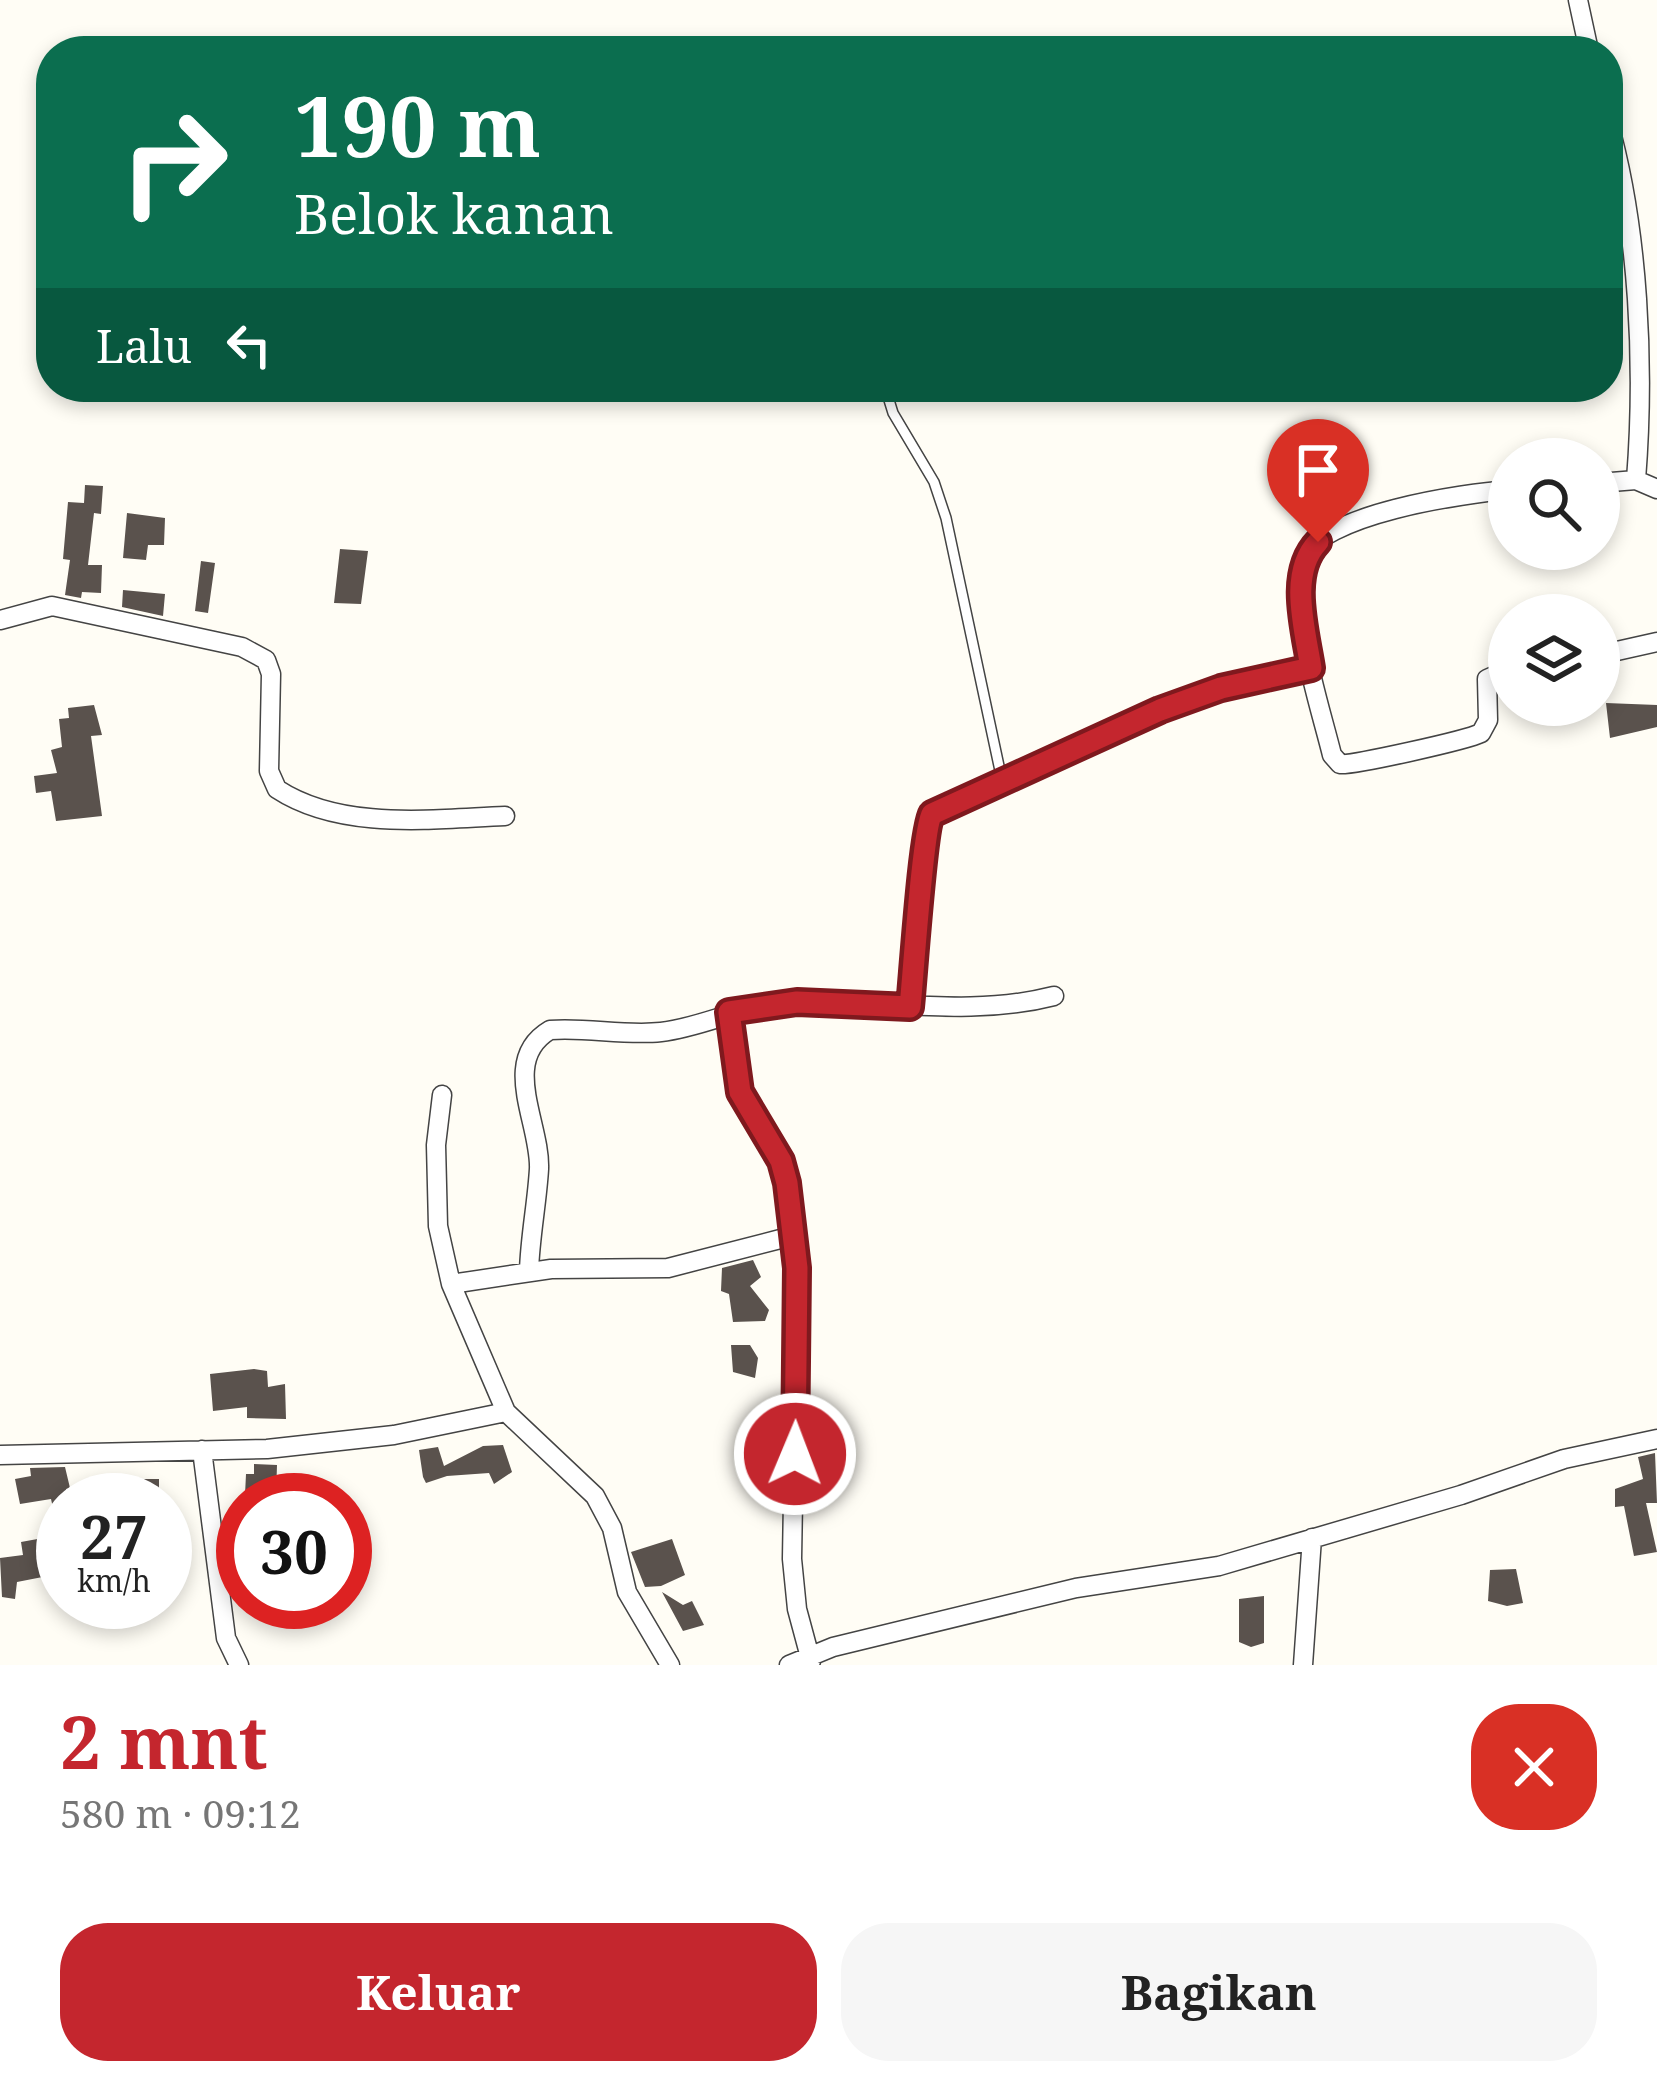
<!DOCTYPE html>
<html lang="id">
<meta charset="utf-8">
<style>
:root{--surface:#fff;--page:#f6f6f6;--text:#222;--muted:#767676;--accent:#c4262e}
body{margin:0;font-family:"Noto Serif",serif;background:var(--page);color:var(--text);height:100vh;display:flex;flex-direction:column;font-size:45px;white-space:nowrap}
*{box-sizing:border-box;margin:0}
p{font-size:39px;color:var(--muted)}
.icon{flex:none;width:66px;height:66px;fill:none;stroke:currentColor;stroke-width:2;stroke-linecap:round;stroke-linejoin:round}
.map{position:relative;height:1665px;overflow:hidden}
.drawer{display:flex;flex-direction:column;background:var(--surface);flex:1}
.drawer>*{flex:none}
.top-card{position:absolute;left:36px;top:36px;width:1587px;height:366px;border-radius:48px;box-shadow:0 6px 18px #0003;background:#0b6e4f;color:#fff;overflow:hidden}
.controls{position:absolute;left:1488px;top:438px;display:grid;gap:24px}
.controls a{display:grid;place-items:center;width:132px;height:132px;border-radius:50%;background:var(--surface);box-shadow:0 6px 18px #0003;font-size:60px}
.speed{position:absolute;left:36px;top:1473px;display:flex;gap:24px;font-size:60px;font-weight:700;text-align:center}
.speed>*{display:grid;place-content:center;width:156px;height:156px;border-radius:50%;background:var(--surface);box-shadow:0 6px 18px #0003;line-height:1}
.speed small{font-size:30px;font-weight:400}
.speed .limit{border:18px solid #d22;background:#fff;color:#111}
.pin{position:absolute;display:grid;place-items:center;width:102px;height:102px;color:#fff;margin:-123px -51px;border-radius:50% 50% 50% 0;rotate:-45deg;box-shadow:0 0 12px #0007}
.pin .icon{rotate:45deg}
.me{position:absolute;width:132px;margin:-66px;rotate:1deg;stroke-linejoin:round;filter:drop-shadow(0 0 9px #0008)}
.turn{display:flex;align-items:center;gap:42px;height:252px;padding:0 60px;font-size:54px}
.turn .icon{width:156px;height:156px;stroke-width:2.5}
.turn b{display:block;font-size:84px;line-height:102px}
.then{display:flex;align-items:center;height:114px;padding:0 60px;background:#0003;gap:24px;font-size:45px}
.round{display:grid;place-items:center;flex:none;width:126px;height:126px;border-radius:48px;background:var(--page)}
.head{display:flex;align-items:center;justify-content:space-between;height:204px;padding:0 60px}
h1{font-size:72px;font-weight:700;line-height:90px;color:var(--accent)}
.primary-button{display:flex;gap:24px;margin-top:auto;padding:24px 60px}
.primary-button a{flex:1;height:138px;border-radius:48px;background:var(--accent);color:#fff;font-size:48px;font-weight:700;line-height:138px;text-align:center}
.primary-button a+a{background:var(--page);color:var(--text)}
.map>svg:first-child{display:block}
.building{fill:#5a524d}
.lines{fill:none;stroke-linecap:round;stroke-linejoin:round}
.service-casing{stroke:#444;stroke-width:12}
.minor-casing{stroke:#444;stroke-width:21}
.service{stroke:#fff;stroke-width:9}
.minor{stroke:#fff;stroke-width:18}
.route-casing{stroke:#7f191e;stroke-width:30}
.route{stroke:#c4262e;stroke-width:21}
</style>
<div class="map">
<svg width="1657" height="1665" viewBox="0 0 1657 1665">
<rect width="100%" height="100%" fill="#fffdf5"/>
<!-- building -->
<path class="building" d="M85 485 103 486 101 514 94 513 88 565H102L101 593 82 592 81 598 65 595 70 560 63 559 68 502 84 503Z
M127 513 165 518 164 545H148L146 560 123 558Z
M340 549 368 551 361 604 334 603Z
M201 561 215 563 208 613 195 611Z
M123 590 165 594 163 616 122 607Z
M1606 703 1657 705V727L1610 738Z
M94 705 102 735 91 736 102 816 56 821 51 791 36 793 34 776 57 773 51 750 62 747 59 719 69 718 68 708Z
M753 1260 761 1277 750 1286 769 1310 765 1321 733 1322 729 1294 721 1291 722 1268Z
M731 1345H750L758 1358 755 1378 733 1372Z
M254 1369 267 1371 268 1387 285 1384 286 1419 247 1418V1407L213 1411 210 1374Z
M503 1445 512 1472 494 1484 489 1473 447 1476 426 1483 423 1477 419 1450 438 1447 444 1466 483 1446Z
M1655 1453 1657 1503H1646L1657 1552 1634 1556 1624 1506 1615 1507V1489L1643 1479 1638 1457Z
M254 1464 277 1465 276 1496 245 1495 246 1474H254Z
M65 1467 70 1488 66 1489 69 1500H63V1530H58L51 1499 20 1504 15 1479 31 1476 30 1468Z
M132 1479H159V1497L116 1500V1484H132Z
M43 1538 47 1558 63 1556V1573L17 1582 15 1599 2 1597 0 1558 23 1555 21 1542Z
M672 1539 685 1575 661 1586 645 1587 631 1552Z
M1516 1569 1523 1603 1507 1606 1488 1601 1490 1570Z
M662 1592 683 1605 692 1601 704 1625 683 1631Z
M1264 1596V1643L1251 1647 1239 1642V1599Z"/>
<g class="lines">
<!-- service casing -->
<g class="service-casing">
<path id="service" d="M897 387 889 400 893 413 934 482 946 518 1002 780"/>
</g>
<!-- minor casing -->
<g class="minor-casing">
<path id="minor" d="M1578 0 1589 51
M1608 121C1639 230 1645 367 1636 480L1657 489
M1599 483 1636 480
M1509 490C1467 493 1316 514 1303 561 1289 615 1319 702 1332 755L1340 764C1351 766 1467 740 1481 733L1488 720 1487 679 1509 669
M0 620 52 606 242 647 266 660 271 674 269 771 277 789C341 831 432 819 505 816
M1599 655 1657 642
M910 1007C913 978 923 827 932 814L1160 710 1221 688 1311 668
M729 1012 740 1092 781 1161 787 1183 797 1268 792 1559 797 1609 811 1661
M442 1095 436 1145 438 1226 451 1284 506 1412 595 1496 612 1528 627 1592 670 1665
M529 1271C530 1237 537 1203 539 1169 541 1124 499 1060 550 1030 587 1027 624 1036 661 1032 704 1027 743 1005 787 1002 878 997 964 1019 1054 996
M451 1284 551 1269 668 1268 792 1236
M202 1450 226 1638 239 1665
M0 1455 267 1449 394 1435 506 1412
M789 1665 833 1647 1076 1588 1219 1566 1461 1495 1564 1459 1657 1439
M1303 1665 1312 1538"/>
</g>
<!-- service -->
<use href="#service" class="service"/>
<!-- minor -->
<use href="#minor" class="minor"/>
</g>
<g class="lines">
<!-- route casing -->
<g class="route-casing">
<path id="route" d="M795 1454 797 1268 787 1183 781 1161 740 1092 729 1012 797 1002 910 1007C913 978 923 827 932 814L1160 710 1221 688 1311 668C1305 629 1288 573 1318 542"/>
</g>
<!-- route -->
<use href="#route" class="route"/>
</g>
</svg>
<div class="controls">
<a><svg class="icon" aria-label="search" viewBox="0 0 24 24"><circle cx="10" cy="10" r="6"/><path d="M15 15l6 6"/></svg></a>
<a><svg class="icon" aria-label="layers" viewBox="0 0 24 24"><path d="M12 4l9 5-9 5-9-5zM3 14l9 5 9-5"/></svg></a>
</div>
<div class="speed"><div>27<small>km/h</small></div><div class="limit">30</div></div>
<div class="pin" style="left:1318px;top:542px;background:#d93025"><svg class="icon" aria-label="arrive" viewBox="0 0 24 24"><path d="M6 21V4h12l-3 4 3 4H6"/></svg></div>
<svg class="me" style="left:795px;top:1454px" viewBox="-20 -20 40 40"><circle r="17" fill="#c4262e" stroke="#fff" stroke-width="3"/><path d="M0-11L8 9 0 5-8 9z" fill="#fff"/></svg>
<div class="top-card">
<div class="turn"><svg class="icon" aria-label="right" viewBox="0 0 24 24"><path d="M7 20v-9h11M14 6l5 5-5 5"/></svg><div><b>190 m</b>Belok kanan</div></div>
<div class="then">Lalu<svg class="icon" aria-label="left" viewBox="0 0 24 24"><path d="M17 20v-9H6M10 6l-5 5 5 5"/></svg></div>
</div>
</div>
<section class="drawer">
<div class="head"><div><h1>2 mnt</h1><p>580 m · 09:12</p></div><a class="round" style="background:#d93025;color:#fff"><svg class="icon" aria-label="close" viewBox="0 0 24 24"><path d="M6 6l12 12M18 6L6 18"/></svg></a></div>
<div class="primary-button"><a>Keluar</a><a>Bagikan</a></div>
</section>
